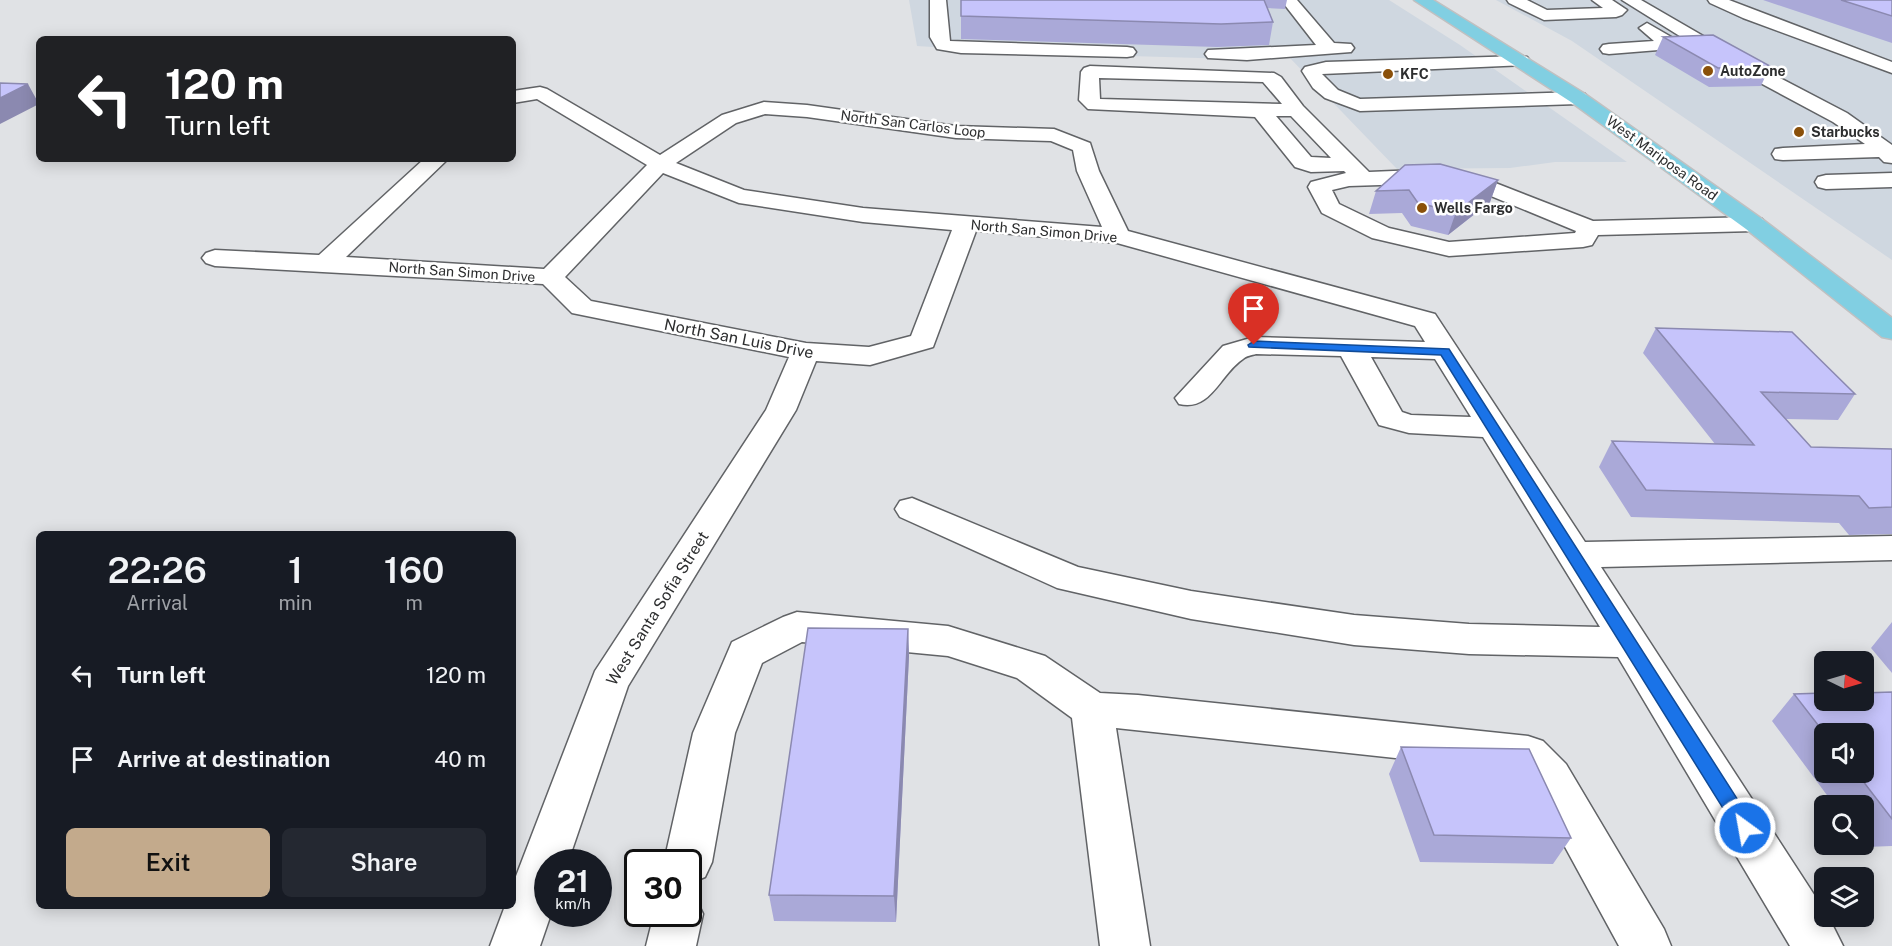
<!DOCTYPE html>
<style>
:root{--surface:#171b24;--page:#242831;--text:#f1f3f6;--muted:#9ea1a6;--accent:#c3aa8c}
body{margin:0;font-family:"Public Sans",sans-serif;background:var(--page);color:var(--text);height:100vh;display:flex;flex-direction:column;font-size:22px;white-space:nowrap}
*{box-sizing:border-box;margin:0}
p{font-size:20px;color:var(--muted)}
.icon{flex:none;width:33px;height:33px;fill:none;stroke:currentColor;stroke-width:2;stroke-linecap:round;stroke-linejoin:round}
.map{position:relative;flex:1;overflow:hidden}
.details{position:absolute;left:36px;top:531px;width:480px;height:378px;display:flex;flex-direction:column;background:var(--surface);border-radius:9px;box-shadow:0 3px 15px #0003}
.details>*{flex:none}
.top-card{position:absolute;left:36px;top:36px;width:480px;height:126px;border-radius:9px;box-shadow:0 3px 15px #0003;background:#202124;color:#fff;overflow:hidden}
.needle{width:39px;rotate:95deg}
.fabs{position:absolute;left:1814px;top:651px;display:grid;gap:12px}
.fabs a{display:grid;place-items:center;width:60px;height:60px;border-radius:9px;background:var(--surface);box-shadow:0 3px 15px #0003;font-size:30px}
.speed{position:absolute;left:534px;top:849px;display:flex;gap:12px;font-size:30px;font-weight:700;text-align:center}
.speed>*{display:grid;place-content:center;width:78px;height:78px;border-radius:50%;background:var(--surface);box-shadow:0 3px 15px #0003;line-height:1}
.speed small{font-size:15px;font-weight:400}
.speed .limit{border:3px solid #111;border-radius:9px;background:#fff;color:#111}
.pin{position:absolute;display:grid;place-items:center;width:51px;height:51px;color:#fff;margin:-62px -26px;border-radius:50% 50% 50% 0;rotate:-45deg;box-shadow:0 0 6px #0007}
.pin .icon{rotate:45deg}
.me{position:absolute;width:66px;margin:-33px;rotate:328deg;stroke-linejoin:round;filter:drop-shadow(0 0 4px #0008)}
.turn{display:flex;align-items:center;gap:21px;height:126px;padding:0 30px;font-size:27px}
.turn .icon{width:78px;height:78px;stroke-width:2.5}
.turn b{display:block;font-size:42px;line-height:51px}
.eta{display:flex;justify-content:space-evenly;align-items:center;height:102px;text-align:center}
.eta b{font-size:36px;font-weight:600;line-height:42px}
.cta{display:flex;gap:12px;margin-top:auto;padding:12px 30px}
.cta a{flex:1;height:69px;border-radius:9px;background:var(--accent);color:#111;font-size:24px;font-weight:600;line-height:69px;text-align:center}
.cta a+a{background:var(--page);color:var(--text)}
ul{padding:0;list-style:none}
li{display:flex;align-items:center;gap:18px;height:84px;padding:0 30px}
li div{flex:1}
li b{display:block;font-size:22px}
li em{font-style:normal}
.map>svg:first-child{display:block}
.built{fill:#cfd7e0}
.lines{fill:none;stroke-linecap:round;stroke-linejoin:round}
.minor-casing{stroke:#616366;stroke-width:3}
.major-casing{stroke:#c0c0c1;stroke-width:3}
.minor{fill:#fff;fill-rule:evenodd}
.major{fill:#81cfe2;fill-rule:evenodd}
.wall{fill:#aaa9d8;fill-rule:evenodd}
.shaded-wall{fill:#8b89b0}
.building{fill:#c6c4fb;stroke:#8b89b0;stroke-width:1.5}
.route{fill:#1a73e8;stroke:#114b97;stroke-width:1.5}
.poi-dot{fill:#8a500a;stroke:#fff;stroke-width:2}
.labels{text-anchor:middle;stroke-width:5;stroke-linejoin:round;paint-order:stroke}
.far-poi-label{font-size:14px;font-weight:bold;fill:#2d2e2f;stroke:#fff;text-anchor:start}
.far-street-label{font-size:14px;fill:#2d2e2f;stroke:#fff}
.street-label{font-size:16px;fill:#2d2e2f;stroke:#fff}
</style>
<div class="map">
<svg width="1892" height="946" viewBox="0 0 1892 946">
<rect width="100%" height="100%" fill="#e0e2e5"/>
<!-- built -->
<path class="built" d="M909 0H1389L1460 45 1627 162H1555L1510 168 1397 169 1289 57 1233 59 1027 53 917 46Z
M1496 0H1892V260L1572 41Z"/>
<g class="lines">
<!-- minor casing -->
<g class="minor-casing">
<path id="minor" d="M930 0H946L950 41 1127 47 1133 48 1136 52 1133 56 1127 57 961 53 937 49 930 37Z
M1281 0H1297L1334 43 1351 44 1354 48 1351 52 1247 60 1208 58 1205 54 1208 50 1316 45Z
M1507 0H1527L1547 10 1603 8 1592 0H1612L1627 10 1622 15 1616 17 1544 20 1509 3Z
M1622 0H1641L1736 55 1847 113 1892 145V163L1884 162 1879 157 1783 160 1775 159 1772 154 1775 149 1783 148 1865 144 1833 122 1723 63Z
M1708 0H1729L1892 62V73L1743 18 1710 3Z
M1647 23 1673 38 1676 42 1671 49 1609 54 1603 53 1600 49 1603 45 1609 44 1654 41 1639 28Z
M1521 56 1527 57 1530 61 1527 65 1322 74 1338 90 1360 99 1578 92 1585 94 1588 98 1585 102 1578 104 1360 111 1325 98 1313 88 1302 71 1305 67 1326 62Z
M1090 66 1274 73 1281 77 1303 106 1369 172 1442 169 1480 177 1593 221 1754 217 1762 219 1766 224 1762 229 1754 231 1598 235 1592 245 1583 247 1449 256 1372 238 1322 213 1308 187 1311 182 1346 173 1344 171 1311 172 1295 167 1255 117 1088 109 1079 100 1081 72 1084 68ZM1099 78 1263 82 1282 104 1100 99ZM1276 116H1291L1331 158 1311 157ZM1442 183 1474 189 1576 231 1575 233 1449 242 1389 228 1339 204 1332 190 1349 186Z
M540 87 547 89 660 155 722 115 764 102 807 105 956 126 1054 129 1090 143 1099 171 1128 231 1435 314 1585 542 1892 536V560L1601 567 1824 910V916H1828L1843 946H1790L1618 657 1469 654 1354 645 1191 619 1057 588 900 517 895 509 900 501 912 498 1078 567 1191 591 1354 615 1469 624 1600 627 1483 437 1409 433 1379 425 1341 356 1256 354C1252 355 1246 356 1243 359 1220 374 1211 412 1179 404L1175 398 1223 346 1254 337 1425 342 1415 326 1117 243 976 231 933 347 870 365 816 361 796 410 628 686 568 862H548V914H551L540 946H490L505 906H513V884L595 671 766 410 789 357 572 313 543 284 215 266 206 263 202 258 206 253 215 250 319 255 424 159H448L346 257 544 269 647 165 537 99 513 103V91ZM765 114 807 117 956 138 1051 141 1073 150 1077 171 1102 227 863 208 744 190 676 163 736 123ZM663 173 739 203 863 222 952 230 911 336 869 347 806 343 591 301 565 277ZM1371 357 1435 359 1471 417 1411 415 1402 412Z
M1892 173V187L1826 189 1818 187 1815 182 1818 177 1826 175Z
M797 612 948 626 1045 656 1100 693 1138 695 1528 736 1543 741 1566 764 1664 929 1671 946H1619L1534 790 1516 771 1116 728 1150 946H1100L1072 718 1017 678 948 656 802 642 762 663 735 733 712 862 705 877 688 884V862H664L693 733 732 642 783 617Z
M688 895 695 897 703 914 696 946H646L654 914H688Z"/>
</g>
<!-- major casing -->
<g class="major-casing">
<path id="major" d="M1414 0H1433L1585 94 1762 219 1892 318V339L1882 337 1746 229 1571 102Z"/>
</g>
<!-- minor -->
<use href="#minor" class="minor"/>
<!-- major -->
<use href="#major" class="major"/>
</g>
<!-- wall -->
<path class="wall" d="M961 0H1287L1285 9 1267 8 1273 22 1269 45 1217 47 961 39Z
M1763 0H1892V43Z
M1663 37 1770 66 1761 86 1709 87 1655 55Z
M1498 180 1490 202 1448 235 1411 226 1402 213 1369 214 1376 191Z
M1656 328 1855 394 1838 420 1786 419 1811 447 1892 449V534L1849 535 1839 523 1631 517 1599 467 1612 441 1715 444 1643 353Z
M1892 622V673L1871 648Z
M908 629 909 656 896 922 774 921 769 895Z
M1892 692V846L1866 847 1863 843V806H1835L1772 721 1794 694ZM1824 734H1863V772H1824Z
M1401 747 1571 838 1553 864 1420 862 1389 774Z"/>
<!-- shaded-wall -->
<path class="shaded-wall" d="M28 84 39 104 0 124V98Z
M1498 180 1490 202 1448 235 1456 212Z
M908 629 909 656 896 922 894 896Z"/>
<!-- building -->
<path class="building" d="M961 0H1264L1273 22 1221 24 961 16Z
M1841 0H1892V16Z
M1713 35 1770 66 1718 68 1663 37Z
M0 83 28 84 0 98Z
M1440 164 1498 180 1456 212 1418 203 1409 190 1376 191 1405 165Z
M1656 328 1792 332 1855 394 1761 392 1811 447 1892 449V507L1869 508 1859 496 1646 490 1612 441 1754 445Z
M808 628 908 629 894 896 769 895Z
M1892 692V819L1856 772H1863V734H1825L1794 694 1824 693V700H1863V693Z
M1401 747 1529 749 1571 838 1434 835Z"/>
<!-- route -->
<path class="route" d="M1254 341 1449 349 1752 822 1755 828 1752 834 1745 837 1739 834 1441 355 1249 347 1248 345Z"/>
<!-- markers -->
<g class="poi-dot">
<circle cx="1708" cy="71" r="6"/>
<circle cx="1388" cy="74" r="6"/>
<circle cx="1799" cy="132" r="6"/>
<circle cx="1422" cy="208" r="6"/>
</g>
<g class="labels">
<!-- far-poi labels -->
<g class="far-poi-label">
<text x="1720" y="76">AutoZone</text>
<text x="1400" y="79">KFC</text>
<text x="1811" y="137">Starbucks</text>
<text x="1434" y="213">Wells Fargo</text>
</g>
<!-- far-street labels -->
<g class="far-street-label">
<text transform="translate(913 124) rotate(7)" y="5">North San Carlos Loop</text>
<text transform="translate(1662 158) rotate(36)" y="5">West Mariposa Road</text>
<text transform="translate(1044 231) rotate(5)" y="5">North San Simon Drive</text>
<text transform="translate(462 272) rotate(4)" y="5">North San Simon Drive</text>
</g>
<!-- street labels -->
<g class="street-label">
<text transform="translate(739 338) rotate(11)" y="6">North San Luis Drive</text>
<text transform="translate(657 608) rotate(-58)" y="6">West Santa Sofia Street</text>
</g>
</g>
</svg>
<div class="fabs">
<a><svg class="needle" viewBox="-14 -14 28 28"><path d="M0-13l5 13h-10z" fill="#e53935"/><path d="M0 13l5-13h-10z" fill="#9ea1a6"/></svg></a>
<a><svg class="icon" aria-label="sound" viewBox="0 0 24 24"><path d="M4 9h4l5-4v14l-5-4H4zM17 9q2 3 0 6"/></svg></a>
<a><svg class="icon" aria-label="search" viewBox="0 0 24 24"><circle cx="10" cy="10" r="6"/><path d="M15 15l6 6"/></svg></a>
<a><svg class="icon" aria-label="layers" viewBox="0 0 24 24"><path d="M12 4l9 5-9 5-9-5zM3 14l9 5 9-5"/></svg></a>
</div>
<div class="speed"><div>21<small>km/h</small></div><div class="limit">30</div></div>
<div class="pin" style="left:1254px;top:345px;background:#d93025"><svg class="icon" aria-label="arrive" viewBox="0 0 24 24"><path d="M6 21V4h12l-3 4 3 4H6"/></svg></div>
<svg class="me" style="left:1745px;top:828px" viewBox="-20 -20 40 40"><circle r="17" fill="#1a73e8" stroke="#fff" stroke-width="3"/><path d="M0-11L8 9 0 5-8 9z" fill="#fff"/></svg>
<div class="top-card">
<div class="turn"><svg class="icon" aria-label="left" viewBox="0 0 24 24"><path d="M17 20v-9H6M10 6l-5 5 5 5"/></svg><div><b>120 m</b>Turn left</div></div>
</div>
<section class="details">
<div class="eta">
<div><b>22:26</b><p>Arrival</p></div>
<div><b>1</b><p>min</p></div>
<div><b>160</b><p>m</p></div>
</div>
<ul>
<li><svg class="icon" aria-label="left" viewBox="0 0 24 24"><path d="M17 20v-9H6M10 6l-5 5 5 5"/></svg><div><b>Turn left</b></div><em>120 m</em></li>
<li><svg class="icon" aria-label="arrive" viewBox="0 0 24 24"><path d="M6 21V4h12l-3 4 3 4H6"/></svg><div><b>Arrive at destination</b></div><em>40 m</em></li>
</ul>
<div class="cta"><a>Exit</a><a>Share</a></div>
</section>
</div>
